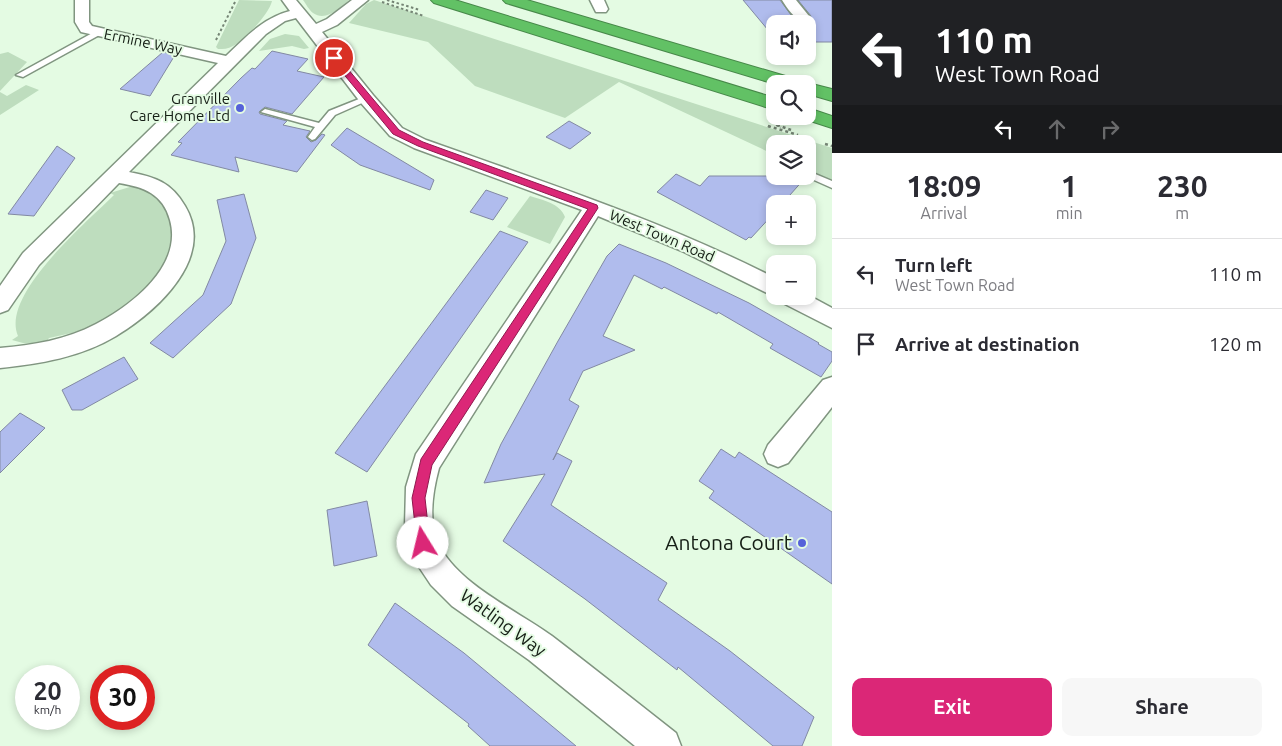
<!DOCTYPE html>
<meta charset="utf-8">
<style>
:root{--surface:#fff;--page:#f7f7f7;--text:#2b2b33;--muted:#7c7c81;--line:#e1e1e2;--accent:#db2777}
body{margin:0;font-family:Ubuntu,sans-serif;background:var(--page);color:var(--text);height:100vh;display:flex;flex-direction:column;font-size:19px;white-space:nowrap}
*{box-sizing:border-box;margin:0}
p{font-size:16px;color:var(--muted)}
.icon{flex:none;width:28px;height:28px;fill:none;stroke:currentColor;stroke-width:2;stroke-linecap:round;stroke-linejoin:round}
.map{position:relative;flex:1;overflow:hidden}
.panel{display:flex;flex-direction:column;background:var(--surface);width:450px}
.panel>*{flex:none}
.guide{background:#202124;color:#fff;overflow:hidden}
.controls{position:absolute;left:766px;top:15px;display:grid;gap:10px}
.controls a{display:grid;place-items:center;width:50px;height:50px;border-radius:10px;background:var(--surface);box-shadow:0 2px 8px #0003;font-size:25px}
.speed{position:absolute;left:15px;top:665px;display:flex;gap:10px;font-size:25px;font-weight:700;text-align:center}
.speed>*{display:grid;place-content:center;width:65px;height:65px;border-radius:50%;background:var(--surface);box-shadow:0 2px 8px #0003;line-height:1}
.speed small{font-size:12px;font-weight:400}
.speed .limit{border:8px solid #d22;background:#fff;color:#111}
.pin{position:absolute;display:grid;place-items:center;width:42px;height:42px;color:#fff;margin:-21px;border:2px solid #fff;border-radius:50%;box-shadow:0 1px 5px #0007}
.me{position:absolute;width:55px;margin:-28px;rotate:351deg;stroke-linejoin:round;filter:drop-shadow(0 0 4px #0008)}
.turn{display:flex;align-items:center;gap:18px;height:105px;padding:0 20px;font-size:22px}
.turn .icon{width:65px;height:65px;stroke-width:2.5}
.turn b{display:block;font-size:35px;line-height:42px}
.lanes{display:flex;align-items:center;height:48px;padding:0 20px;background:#0003;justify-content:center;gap:25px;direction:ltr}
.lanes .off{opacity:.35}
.eta{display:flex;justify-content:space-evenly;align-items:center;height:85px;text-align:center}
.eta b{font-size:30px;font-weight:700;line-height:35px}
.action{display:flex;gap:10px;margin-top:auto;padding:10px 20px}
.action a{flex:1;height:58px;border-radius:10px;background:var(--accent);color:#fff;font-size:20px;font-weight:700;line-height:58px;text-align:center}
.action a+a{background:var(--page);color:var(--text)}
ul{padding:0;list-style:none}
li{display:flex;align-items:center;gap:15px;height:70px;padding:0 20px;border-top:1px solid var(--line)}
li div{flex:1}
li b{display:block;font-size:19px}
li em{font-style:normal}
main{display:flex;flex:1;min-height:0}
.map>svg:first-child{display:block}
.green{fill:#beddbe}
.building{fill:#b0bced;stroke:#8289a3}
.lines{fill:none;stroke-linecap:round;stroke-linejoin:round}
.lane-casing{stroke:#809580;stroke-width:3}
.street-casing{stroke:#809580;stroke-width:3}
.highway-casing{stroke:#478849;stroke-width:2}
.path-far1{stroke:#748474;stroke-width:2;stroke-dasharray:2.5 2.5;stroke-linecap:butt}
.path{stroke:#748474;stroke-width:2.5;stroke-dasharray:3 3;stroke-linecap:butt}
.lane{fill:#fff;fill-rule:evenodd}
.street{fill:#fff;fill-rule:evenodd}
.highway{fill:#62c165;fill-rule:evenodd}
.route{fill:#db2777;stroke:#8e194d}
.poi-dot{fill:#5562d9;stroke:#e4fbe3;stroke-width:2}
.labels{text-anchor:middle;stroke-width:4;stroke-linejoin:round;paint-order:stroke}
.far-street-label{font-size:15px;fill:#151e15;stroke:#e4fbe3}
.far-poi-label{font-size:15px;fill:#151e15;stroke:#e4fbe3;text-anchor:end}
.street-label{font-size:18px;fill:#151e15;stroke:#e4fbe3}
.near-poi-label{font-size:21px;fill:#151e15;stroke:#e4fbe3;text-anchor:end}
</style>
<main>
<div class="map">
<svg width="832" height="746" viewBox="0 0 832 746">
<rect width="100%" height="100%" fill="#e4fbe3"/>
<!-- green -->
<path class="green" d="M239 0 272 1C269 14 245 40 233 46 228 49 223 49 218 49L216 47Z
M303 0H349C340 8 326 22 313 13 309 10 306 4 303 0Z
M374 0 832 148V181L808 170V144H775V155L619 82 565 118 475 86 428 42 349 23 366 4Z
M285 34 299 36 309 48 304 49 292 46 259 51 270 39Z
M8 52 27 62 0 91V54Z
M26 85 39 90 0 115V92L7 96Z
M133 186 147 187 173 214V252L147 291 106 319 76 332 49 338 45 344 23 343 12 340 18 336C0 295 87 222 114 195L110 193Z
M530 196C542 200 560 203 565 217L550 244 507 227Z"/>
<!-- building -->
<path class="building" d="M743 0H780L791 15 803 21 809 20 811 16 798 0H832V42H815L808 34V24H775V29L768 30Z
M272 51 308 59 297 71 324 77 292 114 265 107 259 112 260 114 287 121 283 125 310 131 306 137 311 142 316 140 322 134 325 135 297 172 235 157 239 172 171 155 182 143 178 142 241 78 252 68 255 69Z
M163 52 175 55 150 96 120 89Z
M569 121 591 133 570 149 546 137Z
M347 128 434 180 430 190 360 165 331 145Z
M57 146 75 158 34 216 8 214Z
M676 174 700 186 709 176H803L805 178 782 204H775V212L751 238 749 237 746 240 657 192Z
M486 190 508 198 493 220 470 212Z
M244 194 256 238 231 304 173 358 150 343 203 295 226 241 217 200Z
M500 231 528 242 367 472 335 453Z
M619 244 666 263 749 303 819 343 818 344 832 352V361L821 377 770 348 773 344 718 312 717 314 664 287 662 289 634 275 603 336 635 350 583 371 569 400 579 406 553 460 557 453 572 461 551 505 667 583 658 600 730 651 814 717 802 746H773L678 667 677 670 585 599 503 541 545 474 484 483 501 444 558 341 607 256Z
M124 357 138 379 82 410H72L62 390Z
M20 413 45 428 0 473V432Z
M721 449 735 458 739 452 832 512V584L709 498 714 491 699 481Z
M367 501 377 556 334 566 327 510Z
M395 603 464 653 576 746H490L468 726 469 724 368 645Z"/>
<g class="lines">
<!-- lane casing -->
<g class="lane-casing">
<path id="lane" d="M96 31 103 33 23 77 16 75Z
M364 97 371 99 335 115 315 139 312 140 308 137 315 127 261 112 265 109 319 123 329 111Z
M808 171 832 181V188L805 176H808Z"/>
</g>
<!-- street casing -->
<g class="street-casing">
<path id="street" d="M75 0H89V22L92 26 226 56C246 37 263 18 290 11L282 0H296L316 24 327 19 352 0H368L337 25 322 32 373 95 402 128 426 140C544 182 663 221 775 278V297L682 251 598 216 439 468C433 490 428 521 438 543 457 584 518 611 552 636 594 668 635 701 676 733L681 746H635L529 660 452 606 431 585 415 561 405 526 406 487 416 454 582 210 414 148 390 136 361 103 296 18 285 21 266 34 129 172C155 177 171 182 185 206 216 258 157 311 116 336 81 357 40 364 0 368V348C33 345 66 340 96 324 132 305 183 266 170 220 163 194 144 187 119 183L39 265 8 310 0 313V286L23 253 218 63 81 32 75 22Z
M590 0H604L608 9 606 12H596Z
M782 0H796L809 16 807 19C795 22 788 9 782 0Z
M808 295 832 308V328L781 302 778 296Z
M832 377V407L788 463 778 467 768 463 764 454 768 445 823 380Z"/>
</g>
<!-- highway casing -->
<g class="highway-casing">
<path id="highway" d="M431 0H455L775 98V110L434 3Z
M503 0H527L799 80 802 84H775L506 3Z
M808 83 832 89V101L808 94V84H803Z
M808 108 832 116V128L801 118 800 116H808Z"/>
</g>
<!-- path-far1 -->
<path class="path-far1" d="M387 0 420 10
M382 2 424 16
M216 40 236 0
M776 125 781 127
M768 126 770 127"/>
<!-- path -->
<path class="path" d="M777 125 791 130
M768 126 798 135
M825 144 832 146"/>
<!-- lane -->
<use href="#lane" class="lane"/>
<!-- street -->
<use href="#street" class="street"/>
<!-- highway -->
<use href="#highway" class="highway"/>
</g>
<!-- route -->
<path class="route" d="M332 56H337L399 130 423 142 597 205 598 208 432 465 425 498 430 543 428 548 423 550 419 548 417 543 412 498 421 459 588 209 418 146 393 134 332 60Z"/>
<!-- markers -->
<g class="poi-dot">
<circle cx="240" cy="108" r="5"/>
<circle cx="802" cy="543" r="5"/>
</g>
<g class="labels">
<!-- far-street labels -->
<g class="far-street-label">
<text transform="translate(143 42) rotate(12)" y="5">Ermine Way</text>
<text transform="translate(662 236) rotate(23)" y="5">West Town Road</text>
</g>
<!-- far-poi labels -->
<g class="far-poi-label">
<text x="230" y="104">Granville<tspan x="230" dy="17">Care Home Ltd</tspan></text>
</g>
<!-- street labels -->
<g class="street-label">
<text transform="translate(503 623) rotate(36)" y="6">Watling Way</text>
</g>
<!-- near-poi labels -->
<g class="near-poi-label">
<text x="792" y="550">Antona Court</text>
</g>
</g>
</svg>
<div class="controls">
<a><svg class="icon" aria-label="sound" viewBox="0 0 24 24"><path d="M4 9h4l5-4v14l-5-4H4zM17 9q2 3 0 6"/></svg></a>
<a><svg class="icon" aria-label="search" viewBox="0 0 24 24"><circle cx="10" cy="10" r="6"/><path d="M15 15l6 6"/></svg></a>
<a><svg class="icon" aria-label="layers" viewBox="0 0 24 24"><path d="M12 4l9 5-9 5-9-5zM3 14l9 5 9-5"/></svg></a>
<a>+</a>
<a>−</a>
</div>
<div class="speed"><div>20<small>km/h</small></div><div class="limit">30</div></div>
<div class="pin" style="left:334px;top:58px;background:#d93025"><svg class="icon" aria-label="arrive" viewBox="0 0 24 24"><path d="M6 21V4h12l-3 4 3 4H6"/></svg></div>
<svg class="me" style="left:423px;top:543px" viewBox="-20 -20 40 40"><circle r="19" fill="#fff"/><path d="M0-13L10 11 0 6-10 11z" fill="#db2777"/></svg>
</div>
<section class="panel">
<div class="guide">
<div class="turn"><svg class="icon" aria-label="left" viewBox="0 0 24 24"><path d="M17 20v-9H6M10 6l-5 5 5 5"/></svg><div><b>110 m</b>West Town Road</div></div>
<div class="lanes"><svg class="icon" aria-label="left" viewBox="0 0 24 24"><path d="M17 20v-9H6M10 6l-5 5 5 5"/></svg><svg class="icon off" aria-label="ahead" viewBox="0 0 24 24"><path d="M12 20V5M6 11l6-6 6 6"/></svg><svg class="icon off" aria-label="right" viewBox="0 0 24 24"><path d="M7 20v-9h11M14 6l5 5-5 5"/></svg></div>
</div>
<div class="eta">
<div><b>18:09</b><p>Arrival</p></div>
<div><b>1</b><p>min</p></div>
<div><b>230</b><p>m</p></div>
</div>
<ul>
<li><svg class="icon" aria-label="left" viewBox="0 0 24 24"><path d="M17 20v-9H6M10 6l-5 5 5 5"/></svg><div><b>Turn left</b><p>West Town Road</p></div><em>110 m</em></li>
<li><svg class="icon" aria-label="arrive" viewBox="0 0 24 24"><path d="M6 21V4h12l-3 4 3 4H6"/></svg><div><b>Arrive at destination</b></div><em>120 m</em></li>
</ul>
<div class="action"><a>Exit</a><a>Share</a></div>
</section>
</main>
